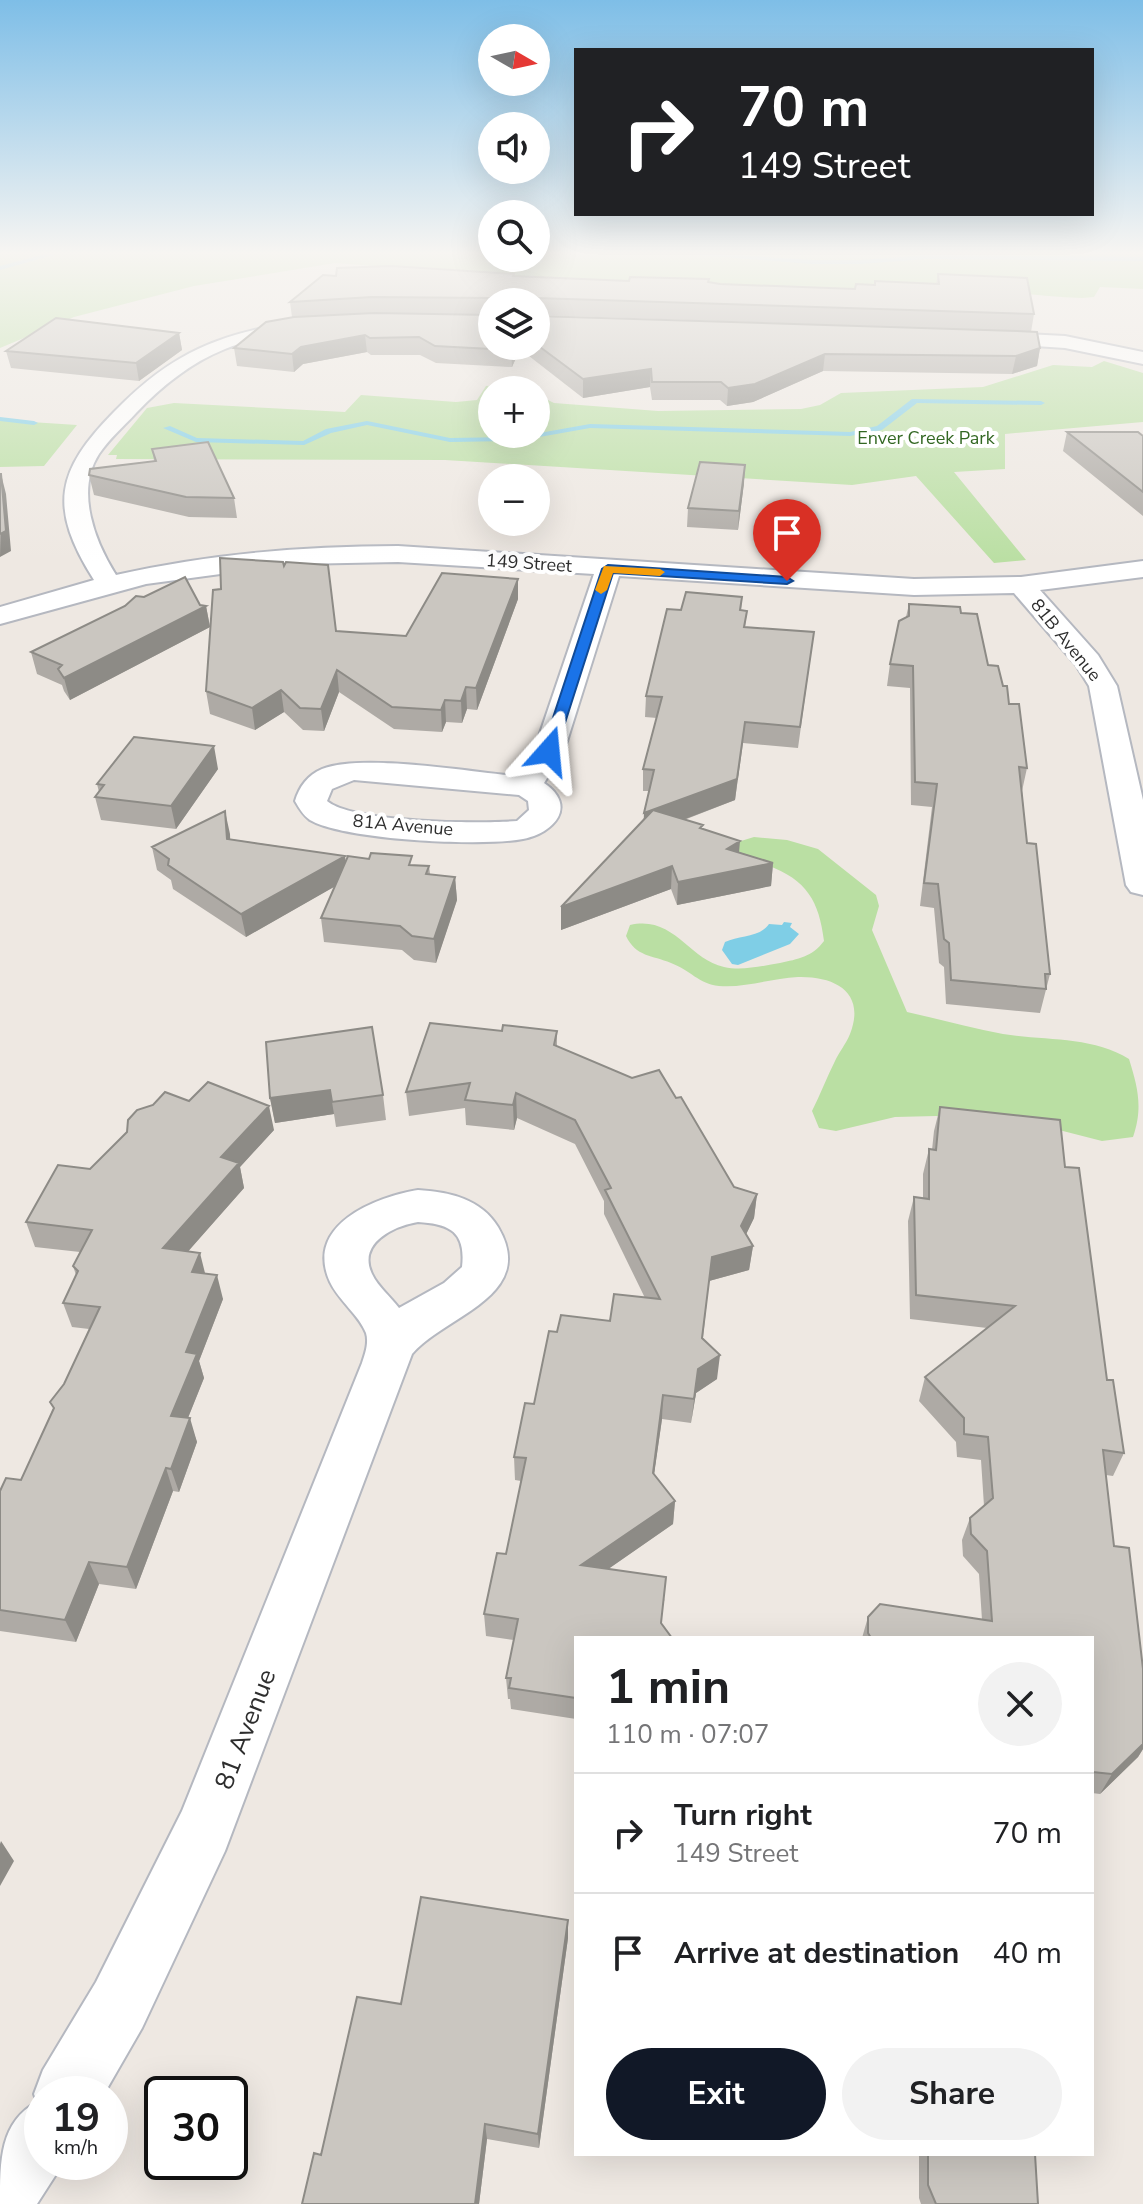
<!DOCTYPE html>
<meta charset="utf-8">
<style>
:root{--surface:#fff;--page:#f2f2f2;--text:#202124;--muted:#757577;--line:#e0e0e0;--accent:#111827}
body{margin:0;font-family:"Nunito Sans",sans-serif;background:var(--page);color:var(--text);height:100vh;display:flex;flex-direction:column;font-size:30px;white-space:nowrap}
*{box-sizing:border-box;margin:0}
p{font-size:26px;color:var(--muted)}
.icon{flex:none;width:44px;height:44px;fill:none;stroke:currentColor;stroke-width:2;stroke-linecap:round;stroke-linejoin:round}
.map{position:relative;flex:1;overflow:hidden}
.panel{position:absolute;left:574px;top:1636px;width:520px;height:520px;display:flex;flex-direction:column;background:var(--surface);border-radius:0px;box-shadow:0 8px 32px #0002}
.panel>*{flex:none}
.top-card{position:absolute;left:574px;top:48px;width:520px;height:168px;border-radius:0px;box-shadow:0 8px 32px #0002;background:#202124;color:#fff;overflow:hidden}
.needle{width:52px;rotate:99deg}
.buttons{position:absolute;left:478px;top:24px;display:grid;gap:16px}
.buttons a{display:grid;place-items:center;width:72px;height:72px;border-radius:50%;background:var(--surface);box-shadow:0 8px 32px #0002;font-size:40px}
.speed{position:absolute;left:24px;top:2076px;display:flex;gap:16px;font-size:40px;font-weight:700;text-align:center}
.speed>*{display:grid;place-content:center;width:104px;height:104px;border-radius:50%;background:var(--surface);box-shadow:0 8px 32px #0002;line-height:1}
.speed small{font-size:20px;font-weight:400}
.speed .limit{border:4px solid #111;border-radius:12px;background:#fff;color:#111}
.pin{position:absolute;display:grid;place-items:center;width:68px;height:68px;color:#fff;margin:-82px -34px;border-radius:50% 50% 50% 0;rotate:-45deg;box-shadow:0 0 8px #0007}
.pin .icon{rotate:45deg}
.me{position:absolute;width:88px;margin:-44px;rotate:18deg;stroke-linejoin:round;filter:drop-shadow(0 0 6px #0008)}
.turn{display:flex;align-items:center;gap:28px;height:168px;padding:0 32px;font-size:36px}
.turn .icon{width:104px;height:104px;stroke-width:2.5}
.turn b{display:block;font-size:56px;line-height:68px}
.round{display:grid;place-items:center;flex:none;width:84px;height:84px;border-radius:42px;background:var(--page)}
.headline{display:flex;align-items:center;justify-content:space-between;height:136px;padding:0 32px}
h1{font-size:48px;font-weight:700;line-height:60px}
.cta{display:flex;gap:16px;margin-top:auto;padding:16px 32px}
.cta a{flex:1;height:92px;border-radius:48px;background:var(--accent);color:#fff;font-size:32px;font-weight:700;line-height:92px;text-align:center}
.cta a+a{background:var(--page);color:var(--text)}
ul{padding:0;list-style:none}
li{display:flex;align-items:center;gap:24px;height:120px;padding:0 32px;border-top:2px solid var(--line)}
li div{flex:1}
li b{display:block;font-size:30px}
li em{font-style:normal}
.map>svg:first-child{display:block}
.green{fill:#badfa3}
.water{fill:#7fcee6}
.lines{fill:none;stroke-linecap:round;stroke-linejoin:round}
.stream{fill:#7fcee6;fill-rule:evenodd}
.minor-casing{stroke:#b5b8c0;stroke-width:4}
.minor{fill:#fff;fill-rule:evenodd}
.wall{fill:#aeaaa5;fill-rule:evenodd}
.shaded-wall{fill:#8d8b86}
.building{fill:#cac6c0;stroke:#8d8b86;stroke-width:2}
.route{fill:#1a73e8;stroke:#114b97;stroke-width:2}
.slow{fill:#f59e0b}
.labels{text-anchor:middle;stroke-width:8;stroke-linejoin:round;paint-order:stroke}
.far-park-label{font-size:18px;fill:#326722;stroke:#fff}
.far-street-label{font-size:18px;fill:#2e2e2e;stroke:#fff}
.near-street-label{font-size:26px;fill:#2e2e2e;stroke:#fff}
</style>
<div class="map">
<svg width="1143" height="2204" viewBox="0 0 1143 2204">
<rect width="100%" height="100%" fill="#eee8e2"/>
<!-- green -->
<path class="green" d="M0 253H492V258H536V253H1143V289L1100 287 1094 297 1082 298C1005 295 933 277 856 289L489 275 335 263 194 286 74 317 0 348Z
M1104 361 1143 373V422L1005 434V469L954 472 1026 560 994 563 916 476 852 485 445 460 116 459 117 455H108L147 408 174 403 345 412 361 395 456 402 477 400 486 386 517 384 529 390H492V434H536V394L554 403 658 411 801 409 820 405 841 393 983 387 1053 365 1092 367Z
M0 420 77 425 44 466 0 467Z
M754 837 787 840 818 849 876 895 879 906 872 930 907 1012C939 1019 971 1028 1003 1034 1045 1041 1092 1036 1129 1059 1138 1088 1143 1108 1133 1137L1102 1141 1059 1130 936 1116 895 1117 836 1131 819 1128 812 1111C820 1095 827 1077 835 1061 839 1052 846 1044 850 1034 866 993 836 976 798 977 772 978 747 988 719 986 699 984 690 970 671 963 652 955 636 957 626 936L630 925C674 915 688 959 724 967 742 971 762 966 780 963 798 959 812 957 824 941 819 901 807 880 767 865 753 860 740 856 728 845Z"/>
<!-- water -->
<path class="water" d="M784 922 792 923 790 927 799 934 790 944 738 965 732 964 722 950 725 942C739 935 759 938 769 924L782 925Z"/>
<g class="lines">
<!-- stream -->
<path class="stream" d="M49 253H61L0 270V266Z
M671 253H708L812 260H860L926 255 1143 257V261L926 259 860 264H812Z
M912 399 1041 401 1045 403 1041 405 917 403 882 430 850 436 590 428 517 441 450 442 367 425 331 433 304 445 196 442 163 428 170 426 197 438 303 441 326 429 367 421 450 438 517 437 590 424 850 432 877 426Z
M0 417 34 421 38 423 34 425 0 421Z"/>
<!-- minor casing -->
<g class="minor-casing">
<path id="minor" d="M302 321 309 323 311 327 309 331C281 338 252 338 225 349 190 363 162 386 136 413 124 426 109 439 99 454 75 491 95 542 116 575 209 554 303 546 398 546L914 579 1021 577 1143 561V577L1040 590 1098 655 1117 686 1143 800V895L1131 892 1126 885 1089 686 1076 665 1014 593 914 595 619 576 564 751 544 783C578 806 554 833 523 839 483 847 344 840 310 820 303 815 299 808 295 801 299 787 308 775 322 769 362 753 470 772 517 776L534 751 594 574 398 562 296 564 146 584 0 624V607L94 580C48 507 56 471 114 412 172 352 220 333 302 321ZM354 780 519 795 528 801 529 810 517 821C481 824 353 823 327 801L332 789Z
M984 332 1065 336 1143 352V364L1065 348 977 342 974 338 977 334Z
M418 1190C450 1192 481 1199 498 1227 539 1296 444 1316 412 1354L225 1851 142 2028 104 2094H42V2162H64L37 2204H0C0 2160 0 2122 37 2102L34 2094 43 2070 96 1982 182 1811 362 1363C365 1354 369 1343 366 1333 359 1315 339 1301 330 1282 304 1225 375 1197 418 1190ZM418 1222C450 1224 466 1232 462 1267L444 1283 399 1308C391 1297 378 1287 372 1274 357 1243 394 1226 418 1222Z"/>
</g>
<!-- minor -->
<use href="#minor" class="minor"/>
</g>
<!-- wall -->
<path class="wall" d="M514 274V276L629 281 708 282 720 284 855 289 874 285 936 284 938 274 1034 314 1031 332 1040 348 1037 366 1012 374 823 371 753 402 727 406 720 400H652L650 387 583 398 520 349 512 367 436 363 420 355H371L367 352 303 364 294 372 237 366 234 348 292 317 290 302 336 276ZM492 302H536V315L871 326 536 316V346H492Z
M179 333 182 350 139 381 11 368 6 351Z
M1067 432 1143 436V516L1063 451Z
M152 449 234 498 237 518 189 517 94 495 89 475 154 461Z
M744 483 738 530 687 527 688 508Z
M284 566 336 631 406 636 518 579V599L477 710 467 709 462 723 446 722 442 732 394 729 339 692 324 731 303 730 284 712 255 730 210 714 206 691 221 589Z
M742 597 741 610 747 611 745 627 814 632 798 748 743 743 735 800 684 820 703 829 739 852 773 863 771 886 677 905 671 889 561 930V907L644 819 649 791H643V769L657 718 645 717 646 696 681 610Z
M909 604 961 613 1009 704 1027 768 1022 791 1027 843 1050 974 1040 1013 946 1004 944 967 939 963 934 908 920 906 932 807 911 805 910 688 887 686 890 664 906 617Z
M200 605 206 606 210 627 70 700 64 691 62 685 37 674 31 652Z
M218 769 176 829 101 820 95 797 99 792 97 784Z
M230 834V839L345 856V862L429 866 430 874 455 877 457 900 436 963 414 960 402 950 324 942 321 918 335 886 246 937 173 889 171 880 157 870 152 847Z
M502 1031H557V1046L734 1187 757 1194 754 1218 746 1234 753 1246 749 1270 709 1281 703 1338 717 1379 696 1393 691 1423 662 1419 654 1474 675 1501 673 1524 608 1569 665 1600 576 1638V1719L511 1709 510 1699H508L506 1678 514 1640 486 1636 484 1614 506 1554 521 1481 515 1480 514 1457 534 1404 557 1332 610 1321 645 1298 604 1214V1201L575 1144 517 1118 514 1130 466 1125 465 1108 409 1116 406 1092Z
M383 1095 386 1120 336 1127 334 1114 275 1123 270 1098Z
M189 1101 274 1130 240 1167 244 1188 188 1251 223 1299 199 1361 204 1378 188 1418 197 1442 179 1492 173 1491 136 1589 99 1584 76 1642 0 1631V1491L21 1480 89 1329 72 1327 63 1303 76 1275 73 1266 80 1252 35 1247 26 1222 90 1169Z
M940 1107 1065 1167 1107 1380 1124 1453 1113 1476 1106 1475 1114 1546 1143 1669V1749L1138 1757 1100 1794 1092 1793V1638H862L868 1617 982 1620 979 1574 963 1556 962 1540 970 1518 984 1506 981 1460 957 1457 956 1442 919 1401 925 1377 987 1328 910 1319 908 1221 914 1197 923 1198V1174L929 1149 932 1150 934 1131Z
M568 1920V1938L539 2148 487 2139 479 2204H302L321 2155 401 2004Z
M911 2154H1035L1038 2204H921L919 2198V2155Z"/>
<!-- shaded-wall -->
<path class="shaded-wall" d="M179 333 182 350 139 381 136 363Z
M365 335 367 352 303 364 294 372 292 354 301 347Z
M513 346H519L520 349 512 367 511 350Z
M1040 348 1037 366 1012 374 1016 356Z
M825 354 823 371 753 402 727 406 728 388Z
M651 369 650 387 583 398V379Z
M745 465 744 483 738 530 739 511Z
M1 474 6 494 11 551 0 557Z
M518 579V599L477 710 476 688Z
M206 606 210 627 70 700 64 678Z
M337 670 339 692 324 731 321 709Z
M466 687 467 709 462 723 461 701Z
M281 690 284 712 255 730 252 708Z
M445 700 446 722 442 732 441 710Z
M745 722 735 800 643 835 644 813Z
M214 746 218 769 176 829 171 806Z
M225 811 230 834 231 862 227 839Z
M740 841 738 864 727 849Z
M345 856 348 879 246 937 241 914Z
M773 863 771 886 677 905 678 882Z
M672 866 671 889 561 930V907Z
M455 877 457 900 436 963 434 939Z
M330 1090 334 1114 275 1123 270 1098Z
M516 1093 517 1118 514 1130 513 1105Z
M269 1106 274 1130 240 1167 244 1188 170 1272 163 1248 221 1157Z
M757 1194 754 1218 739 1249 753 1246 749 1270 709 1281 712 1257 741 1226Z
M200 1253 206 1277 192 1272Z
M217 1275 223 1299 199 1361 204 1378 179 1440 171 1416 186 1352Z
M720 1355 717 1379 696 1393 691 1423 698 1369Z
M663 1395 662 1419 651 1496 653 1473Z
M190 1418 197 1442 179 1492 171 1469Z
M166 1468 173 1491 136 1589 127 1567Z
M675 1501 673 1524 581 1588V1565Z
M89 1562 99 1584 76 1642 65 1620Z
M1143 1744V1749L1138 1757 1100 1794 1112 1774Z
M1 1841 14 1861 0 1886V1844Z
M568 1920V1938L539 2148 538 2134Z
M485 2124 487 2139 479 2204H475Z"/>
<!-- building -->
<path class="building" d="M391 266 514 274 513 276 629 281 630 277 709 279 708 282 720 284 855 289 856 284 875 285V281L939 284 938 274 1027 278 1034 314 536 298 533 302H494L491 298 372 297 290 302 323 275 336 276 337 268Z
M374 313 492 315V346H513L511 350 435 346 419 337 370 338 365 335 301 347 292 354 234 348 266 322 294 317Z
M536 316 1017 331 1037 332 1040 348 1016 356 825 354 755 384 728 388 721 382H652L651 369 583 379 536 344Z
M56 318 179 333 136 363 6 351Z
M1067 432H1138L1143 436V492Z
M208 442 234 498 186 497 89 475 90 469 156 461 152 449Z
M700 462 745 465 739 511 688 508Z
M0 474H1L6 531 0 534Z
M220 558 283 562 284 566 286 562 328 565 336 631 406 636 442 573 518 579 476 688 466 687 461 701 445 700 441 710 392 707 337 670 321 709 300 708 281 690 252 708 206 691 213 590 221 589Z
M185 577 200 605 206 606 64 678 58 669 62 665 31 652 125 606 136 596 144 597Z
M686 592 742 597 740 610 747 611 744 627 814 632 800 727 745 722 737 779 644 813 654 770 643 769 662 697 646 696 667 609 681 610Z
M909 604 960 607 961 613 977 614 988 665 998 666 1003 686H1007L1009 704H1019L1027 768 1019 767 1027 843 1036 844 1050 974H1045L1046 989 951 980 949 943 944 939 938 884 924 883 937 784 915 782 913 666 890 664 899 621 909 616Z
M134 737 214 746 171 806 95 797 104 785 97 784Z
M653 810 703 825 700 828 740 841 727 849 773 863 678 882 672 866 561 907Z
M225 811 227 839 345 856 241 914 168 865 169 859 152 847Z
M371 853 412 856 409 865 429 866 426 874 455 877 434 939 412 936 400 926 321 918 348 856 369 859Z
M430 1023 502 1031 503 1025 557 1031 554 1045 632 1078 659 1070 676 1098 681 1097 734 1187 757 1194 741 1226 753 1246 712 1257 702 1338 720 1355 698 1369 694 1399 663 1395 653 1473 675 1501 581 1565 666 1577 661 1623 672 1638H576V1698L509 1688 511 1678H506L518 1619 484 1614 497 1553 506 1554 526 1458 514 1457 525 1403 534 1404 549 1331 557 1332 561 1315 610 1321 614 1294 660 1299 605 1190 611 1188 575 1120 516 1093 513 1105 465 1100 470 1083 406 1092Z
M372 1027 383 1095 332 1102 330 1090 270 1098 266 1042Z
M208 1082 269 1106 221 1157 239 1163 163 1248 200 1253 192 1272 217 1275 186 1352 197 1354 171 1416 190 1418 171 1469 166 1468 127 1567 89 1562 65 1620 0 1610V1491L6 1478 21 1480 54 1408 50 1402 64 1384 100 1307 63 1303 78 1271 73 1266 92 1230 26 1222 58 1165 90 1169 127 1132 128 1120 137 1110 153 1105 165 1092 189 1101Z
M940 1107 1060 1120 1065 1167 1079 1168 1107 1380H1113L1124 1453 1103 1450 1114 1546 1129 1548 1143 1669V1744L1112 1774 1092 1772V1638H871L868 1633V1617L880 1604 992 1621 987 1551 971 1534 970 1518 993 1498 988 1437 964 1434V1418L925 1377 1015 1306 916 1295 914 1197 929 1199V1149L936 1150Z
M421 1897 568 1920 538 2134 485 2124 475 2204H302L314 2153 321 2155 357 1997 401 2004Z
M928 2154H1035L1038 2204H936L928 2185Z"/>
<!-- sky -->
<linearGradient id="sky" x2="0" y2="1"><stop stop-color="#7ebee7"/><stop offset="0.45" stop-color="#f7f5f2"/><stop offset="1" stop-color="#f7f5f2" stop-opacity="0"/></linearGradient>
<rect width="1143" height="562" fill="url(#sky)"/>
<!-- route -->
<path class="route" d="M608 565 787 577 793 581 787 584 613 573 556 751 544 754 542 751 602 569Z"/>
<!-- slow -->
<path class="slow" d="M604 566 660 569 665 572 660 576 613 573 607 590 601 594 595 590Z"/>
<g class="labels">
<!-- far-park labels -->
<g class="far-park-label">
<text x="926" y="444">Enver Creek Park</text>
</g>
<!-- far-street labels -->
<g class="far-street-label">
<text transform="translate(529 563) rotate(4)" y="6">149 Street</text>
<text transform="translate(1066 640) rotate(51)" y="6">81B Avenue</text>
<text transform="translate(403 825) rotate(5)" y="6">81A Avenue</text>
</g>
<!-- near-street labels -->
<g class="near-street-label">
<text transform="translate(245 1729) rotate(-69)" y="9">81 Avenue</text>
</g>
</g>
</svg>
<div class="buttons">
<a><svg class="needle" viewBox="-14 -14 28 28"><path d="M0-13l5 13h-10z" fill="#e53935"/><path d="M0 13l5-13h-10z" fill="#757577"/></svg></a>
<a><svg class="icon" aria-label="sound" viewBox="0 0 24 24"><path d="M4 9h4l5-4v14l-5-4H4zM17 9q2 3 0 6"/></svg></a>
<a><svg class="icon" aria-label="search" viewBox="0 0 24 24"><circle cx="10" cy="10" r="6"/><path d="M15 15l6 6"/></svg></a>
<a><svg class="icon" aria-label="layers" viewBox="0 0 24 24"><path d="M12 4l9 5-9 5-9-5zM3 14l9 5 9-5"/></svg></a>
<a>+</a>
<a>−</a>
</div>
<div class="speed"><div>19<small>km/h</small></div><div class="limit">30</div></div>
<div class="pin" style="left:787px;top:581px;background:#d93025"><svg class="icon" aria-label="arrive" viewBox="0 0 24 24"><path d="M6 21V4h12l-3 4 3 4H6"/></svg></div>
<svg class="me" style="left:549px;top:751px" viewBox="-20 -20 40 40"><path d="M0-17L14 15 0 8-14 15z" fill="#1a73e8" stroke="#fff" stroke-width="4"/></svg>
<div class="top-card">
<div class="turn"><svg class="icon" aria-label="right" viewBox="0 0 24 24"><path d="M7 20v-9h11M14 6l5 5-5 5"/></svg><div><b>70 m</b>149 Street</div></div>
</div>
<section class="panel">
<div class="headline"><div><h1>1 min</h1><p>110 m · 07:07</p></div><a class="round"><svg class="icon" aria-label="close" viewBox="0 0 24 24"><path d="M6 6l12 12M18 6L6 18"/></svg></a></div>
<ul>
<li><svg class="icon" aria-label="right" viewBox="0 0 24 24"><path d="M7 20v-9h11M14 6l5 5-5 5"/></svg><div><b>Turn right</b><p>149 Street</p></div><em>70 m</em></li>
<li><svg class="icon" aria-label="arrive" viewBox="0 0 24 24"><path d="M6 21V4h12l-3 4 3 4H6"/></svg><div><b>Arrive at destination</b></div><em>40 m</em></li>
</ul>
<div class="cta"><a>Exit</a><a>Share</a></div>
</section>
</div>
